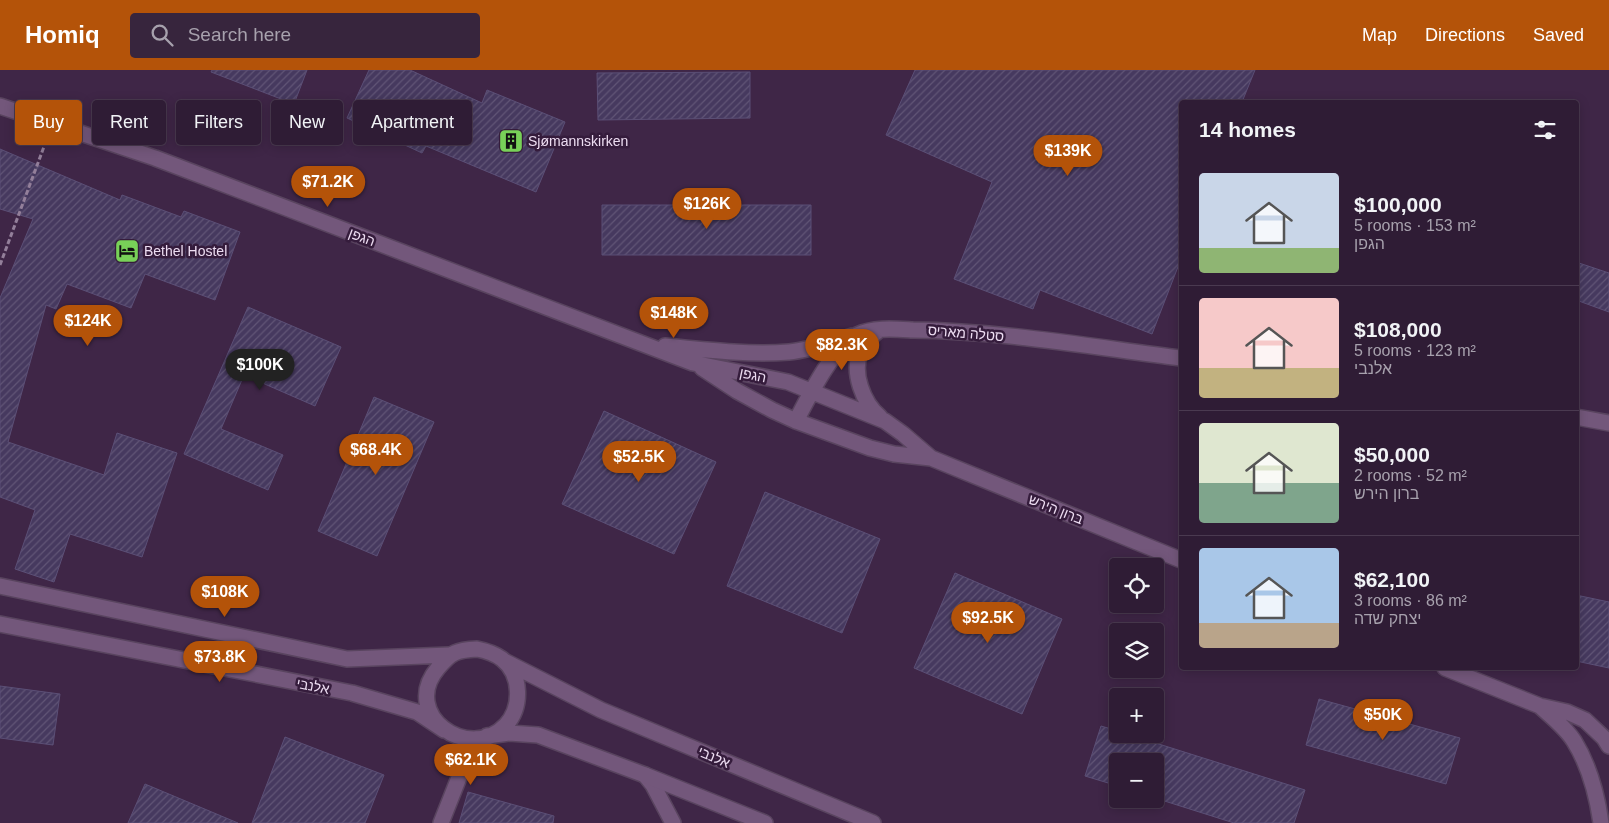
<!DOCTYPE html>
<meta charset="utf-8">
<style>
body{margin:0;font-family:Helvetica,"Noto Sans Hebrew",sans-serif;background:#37253d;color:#f1f3f6;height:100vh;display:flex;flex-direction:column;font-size:19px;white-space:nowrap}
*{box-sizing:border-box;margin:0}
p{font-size:16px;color:#a7a1ad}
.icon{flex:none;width:28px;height:28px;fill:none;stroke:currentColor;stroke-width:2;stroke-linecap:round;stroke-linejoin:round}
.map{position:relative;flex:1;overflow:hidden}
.drawer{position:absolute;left:1179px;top:30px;width:400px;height:570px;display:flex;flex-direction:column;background:#2f1c35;border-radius:5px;box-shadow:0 2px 12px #0003,0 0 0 1px #4a3a50}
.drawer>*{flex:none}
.top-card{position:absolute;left:15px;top:30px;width:475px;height:45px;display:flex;gap:10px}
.controls{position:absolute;left:1109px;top:488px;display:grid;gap:10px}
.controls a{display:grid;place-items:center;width:55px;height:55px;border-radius:5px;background:#2f1c35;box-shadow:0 2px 12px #0003,0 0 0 1px #4a3a50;font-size:25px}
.price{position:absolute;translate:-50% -42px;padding:0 11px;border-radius:18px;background:#b45309;color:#fff;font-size:16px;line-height:32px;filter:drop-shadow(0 1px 2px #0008)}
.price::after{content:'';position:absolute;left:50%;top:30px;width:15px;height:11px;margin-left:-8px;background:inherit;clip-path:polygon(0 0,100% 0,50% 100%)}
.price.on{background:#222;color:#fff}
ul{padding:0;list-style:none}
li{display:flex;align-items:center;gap:15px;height:125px;padding:0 20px}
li+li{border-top:1px solid #4a3a50}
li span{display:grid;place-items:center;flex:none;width:140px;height:100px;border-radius:5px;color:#555}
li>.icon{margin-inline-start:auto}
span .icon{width:60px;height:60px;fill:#fffc;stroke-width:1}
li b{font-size:21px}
h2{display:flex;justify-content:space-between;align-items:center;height:60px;padding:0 20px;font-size:21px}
.tag{padding:0 18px;border-radius:5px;background:#2f1c35;box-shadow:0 2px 12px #0003,0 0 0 1px #4a3a50;font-size:18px;line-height:45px}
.tag.on{background:#b45309;color:#fff}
header{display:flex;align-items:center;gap:30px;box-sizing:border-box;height:70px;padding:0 25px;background:#b45309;color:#fff}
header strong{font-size:24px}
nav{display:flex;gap:28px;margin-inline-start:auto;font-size:18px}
.search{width:350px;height:45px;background:#37253d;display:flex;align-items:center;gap:12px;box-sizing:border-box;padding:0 18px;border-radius:5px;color:#a7a1ad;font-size:19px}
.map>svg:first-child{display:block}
.building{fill:url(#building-hatch);stroke:#5b4f76}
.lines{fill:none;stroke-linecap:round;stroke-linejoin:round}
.service-casing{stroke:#59445f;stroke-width:18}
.minor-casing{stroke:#59445f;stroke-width:18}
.tertiary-casing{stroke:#59445f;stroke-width:18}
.path{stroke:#937f9a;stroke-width:3;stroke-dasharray:5 2.5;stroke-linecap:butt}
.service{stroke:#73577b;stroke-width:15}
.minor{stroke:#73577b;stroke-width:15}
.tertiary{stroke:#73577b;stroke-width:15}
.labels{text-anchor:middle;stroke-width:5;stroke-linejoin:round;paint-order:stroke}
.poi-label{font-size:14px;fill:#edddf2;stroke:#351c3c;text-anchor:start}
.street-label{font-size:14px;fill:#edddf2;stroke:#351c3c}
</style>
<header>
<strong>Homiq</strong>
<div class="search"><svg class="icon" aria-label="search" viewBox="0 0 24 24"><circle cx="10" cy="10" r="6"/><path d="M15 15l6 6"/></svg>Search here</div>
<nav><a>Map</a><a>Directions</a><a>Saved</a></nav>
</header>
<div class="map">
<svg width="1609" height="753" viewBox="0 0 1609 753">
<defs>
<pattern id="building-hatch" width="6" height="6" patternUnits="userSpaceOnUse" patternTransform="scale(1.25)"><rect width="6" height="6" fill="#46395f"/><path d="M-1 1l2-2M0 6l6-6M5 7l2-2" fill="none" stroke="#615576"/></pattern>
</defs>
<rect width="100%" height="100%" fill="#3f2647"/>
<path class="building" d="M212,0H307L294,34L211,2Z
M369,0H410L482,33L487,20L565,52L536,122L426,76L422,83L347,48Z
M915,0H1255L1242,32H1181V189L1152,264L1040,220L1033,239L954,209L992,112L886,65Z
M750,2V48L598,50L597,3Z
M0,79L120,130L122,125L181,147L184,141L240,162L215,230L145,204L131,238L67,214L56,239L46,235L8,372L104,405L117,363L177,383L142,487L70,464L54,512L15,499L35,440L0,427V228L33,149L0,139Z
M602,135H811V185H602Z
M1576,192L1609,203V242L1576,230Z
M248,237L341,277L315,336L244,305L221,359L283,385L268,420L184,384Z
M374,327L434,352L377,486L318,461Z
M604,341L716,392L674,484L562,434Z
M765,422L880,469L842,563L727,516Z
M955,503L1062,549L1022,644L914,598Z
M1576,525L1609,532V598L1576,591Z
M0,616L60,624L53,675L0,668Z
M1319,629L1460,668L1446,714L1306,675Z
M1101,656L1118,661V664H1127L1305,720L1294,753H1234L1155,728V691H1118V716L1085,706Z
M285,667L384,705L365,753H252Z
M145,714L238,753H128Z
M468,722L554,746L553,753H459Z"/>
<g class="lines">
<defs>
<path id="service" d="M645,705L653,715L673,753"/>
<path id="minor" d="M441,753L460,705L476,669"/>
<path id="tertiary" d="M0,36L155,88L693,293L788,312L885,351L903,364L931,388
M879,260C872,266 865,271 861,280C851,302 863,333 880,347
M665,276C706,280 748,285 789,282C810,280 832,272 853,266
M702,298L737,321L772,340L796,351L870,378L894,384L931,388L1181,490
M1576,347L1609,353
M796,351C808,328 834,275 857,265C874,257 895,259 913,260C1002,261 1093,277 1181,288
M0,516L347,589L449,585
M0,554L352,623L417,642L444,660
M477,579C487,581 494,583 502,589C522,605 522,637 506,655C469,694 399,644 438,598C451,582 457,580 477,579Z
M504,591L601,640L873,753
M1445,598L1540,636L1567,642L1585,650L1604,668L1609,676
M1541,637C1552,647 1566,658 1574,671C1589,695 1597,725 1601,753
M487,666L509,663L538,665L645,705L765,753"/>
</defs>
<use href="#service" class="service-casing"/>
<use href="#minor" class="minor-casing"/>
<use href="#tertiary" class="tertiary-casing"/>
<path class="path" d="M0,195L45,74"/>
<use href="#service" class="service"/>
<use href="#minor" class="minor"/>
<use href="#tertiary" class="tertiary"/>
</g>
<defs>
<symbol id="building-square" viewBox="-11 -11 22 22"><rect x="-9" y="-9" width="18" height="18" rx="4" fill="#78d158" stroke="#351c3c"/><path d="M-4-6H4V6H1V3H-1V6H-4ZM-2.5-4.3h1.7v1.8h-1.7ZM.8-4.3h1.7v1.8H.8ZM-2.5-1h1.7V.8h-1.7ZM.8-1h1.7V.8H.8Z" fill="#111"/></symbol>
<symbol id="hotel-square" viewBox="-11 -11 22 22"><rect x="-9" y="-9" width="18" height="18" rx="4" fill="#78d158" stroke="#351c3c"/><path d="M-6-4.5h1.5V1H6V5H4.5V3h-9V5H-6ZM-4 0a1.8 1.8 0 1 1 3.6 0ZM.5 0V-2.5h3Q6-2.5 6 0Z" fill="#111"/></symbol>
</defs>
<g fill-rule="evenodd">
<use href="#building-square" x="497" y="57" width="28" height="28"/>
<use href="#hotel-square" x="113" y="167" width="28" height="28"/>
</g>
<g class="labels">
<g class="poi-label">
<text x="528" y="76">Sjømannskirken</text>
<text x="144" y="186">Bethel Hostel</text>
</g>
<g class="street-label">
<text transform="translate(362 167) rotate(21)" y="5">הגפן</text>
<text transform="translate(966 263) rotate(5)" y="5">סטלה מאריס</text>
<text transform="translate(753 305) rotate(12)" y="5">הגפן</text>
<text transform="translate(1056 439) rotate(22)" y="5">ברון הירש</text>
<text transform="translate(313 616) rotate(11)" y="5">אלנבי</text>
<text transform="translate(714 687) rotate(23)" y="5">אלנבי</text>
</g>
</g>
</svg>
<div class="controls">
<a><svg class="icon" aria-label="locate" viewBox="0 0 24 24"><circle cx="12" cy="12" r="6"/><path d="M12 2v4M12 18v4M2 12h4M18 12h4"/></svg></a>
<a><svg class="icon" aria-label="layers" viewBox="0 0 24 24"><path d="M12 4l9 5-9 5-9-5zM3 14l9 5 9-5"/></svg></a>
<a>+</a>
<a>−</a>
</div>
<b class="price" style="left:1068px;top:107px">$139K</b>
<b class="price" style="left:328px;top:138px">$71.2K</b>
<b class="price" style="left:707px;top:160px">$126K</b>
<b class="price" style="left:674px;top:269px">$148K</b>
<b class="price" style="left:88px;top:277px">$124K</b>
<b class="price" style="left:842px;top:301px">$82.3K</b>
<b class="price on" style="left:260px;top:321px">$100K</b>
<b class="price" style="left:376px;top:406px">$68.4K</b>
<b class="price" style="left:639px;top:413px">$52.5K</b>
<b class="price" style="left:225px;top:548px">$108K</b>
<b class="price" style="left:988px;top:574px">$92.5K</b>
<b class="price" style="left:220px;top:613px">$73.8K</b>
<b class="price" style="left:1383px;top:671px">$50K</b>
<b class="price" style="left:471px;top:716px">$62.1K</b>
<div class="top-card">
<a class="tag on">Buy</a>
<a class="tag">Rent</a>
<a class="tag">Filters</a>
<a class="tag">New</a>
<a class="tag">Apartment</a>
</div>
<section class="drawer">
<h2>14 homes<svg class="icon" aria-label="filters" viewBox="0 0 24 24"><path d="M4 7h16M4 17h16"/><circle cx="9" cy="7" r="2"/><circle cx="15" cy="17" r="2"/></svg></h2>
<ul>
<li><span style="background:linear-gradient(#c9d6e8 75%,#8fb573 0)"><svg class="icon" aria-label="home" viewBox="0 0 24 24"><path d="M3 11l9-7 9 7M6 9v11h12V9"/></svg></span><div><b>$100,000</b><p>5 rooms · 153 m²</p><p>הגפן</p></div></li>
<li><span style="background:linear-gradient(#f6c9c9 70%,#c2b280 0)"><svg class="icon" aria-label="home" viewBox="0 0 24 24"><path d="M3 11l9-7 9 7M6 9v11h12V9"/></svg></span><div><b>$108,000</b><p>5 rooms · 123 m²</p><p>אלנבי</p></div></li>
<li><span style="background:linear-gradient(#dfe7d0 60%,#7fa58c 0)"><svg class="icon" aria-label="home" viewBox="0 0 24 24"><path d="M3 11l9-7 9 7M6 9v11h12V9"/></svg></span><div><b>$50,000</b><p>2 rooms · 52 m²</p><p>ברון הירש</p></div></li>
<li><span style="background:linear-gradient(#a9c7e8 75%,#b9a48a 0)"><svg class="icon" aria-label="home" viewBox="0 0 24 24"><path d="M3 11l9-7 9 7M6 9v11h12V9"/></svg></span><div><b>$62,100</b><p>3 rooms · 86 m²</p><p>יצחק שדה</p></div></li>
</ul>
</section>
</div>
